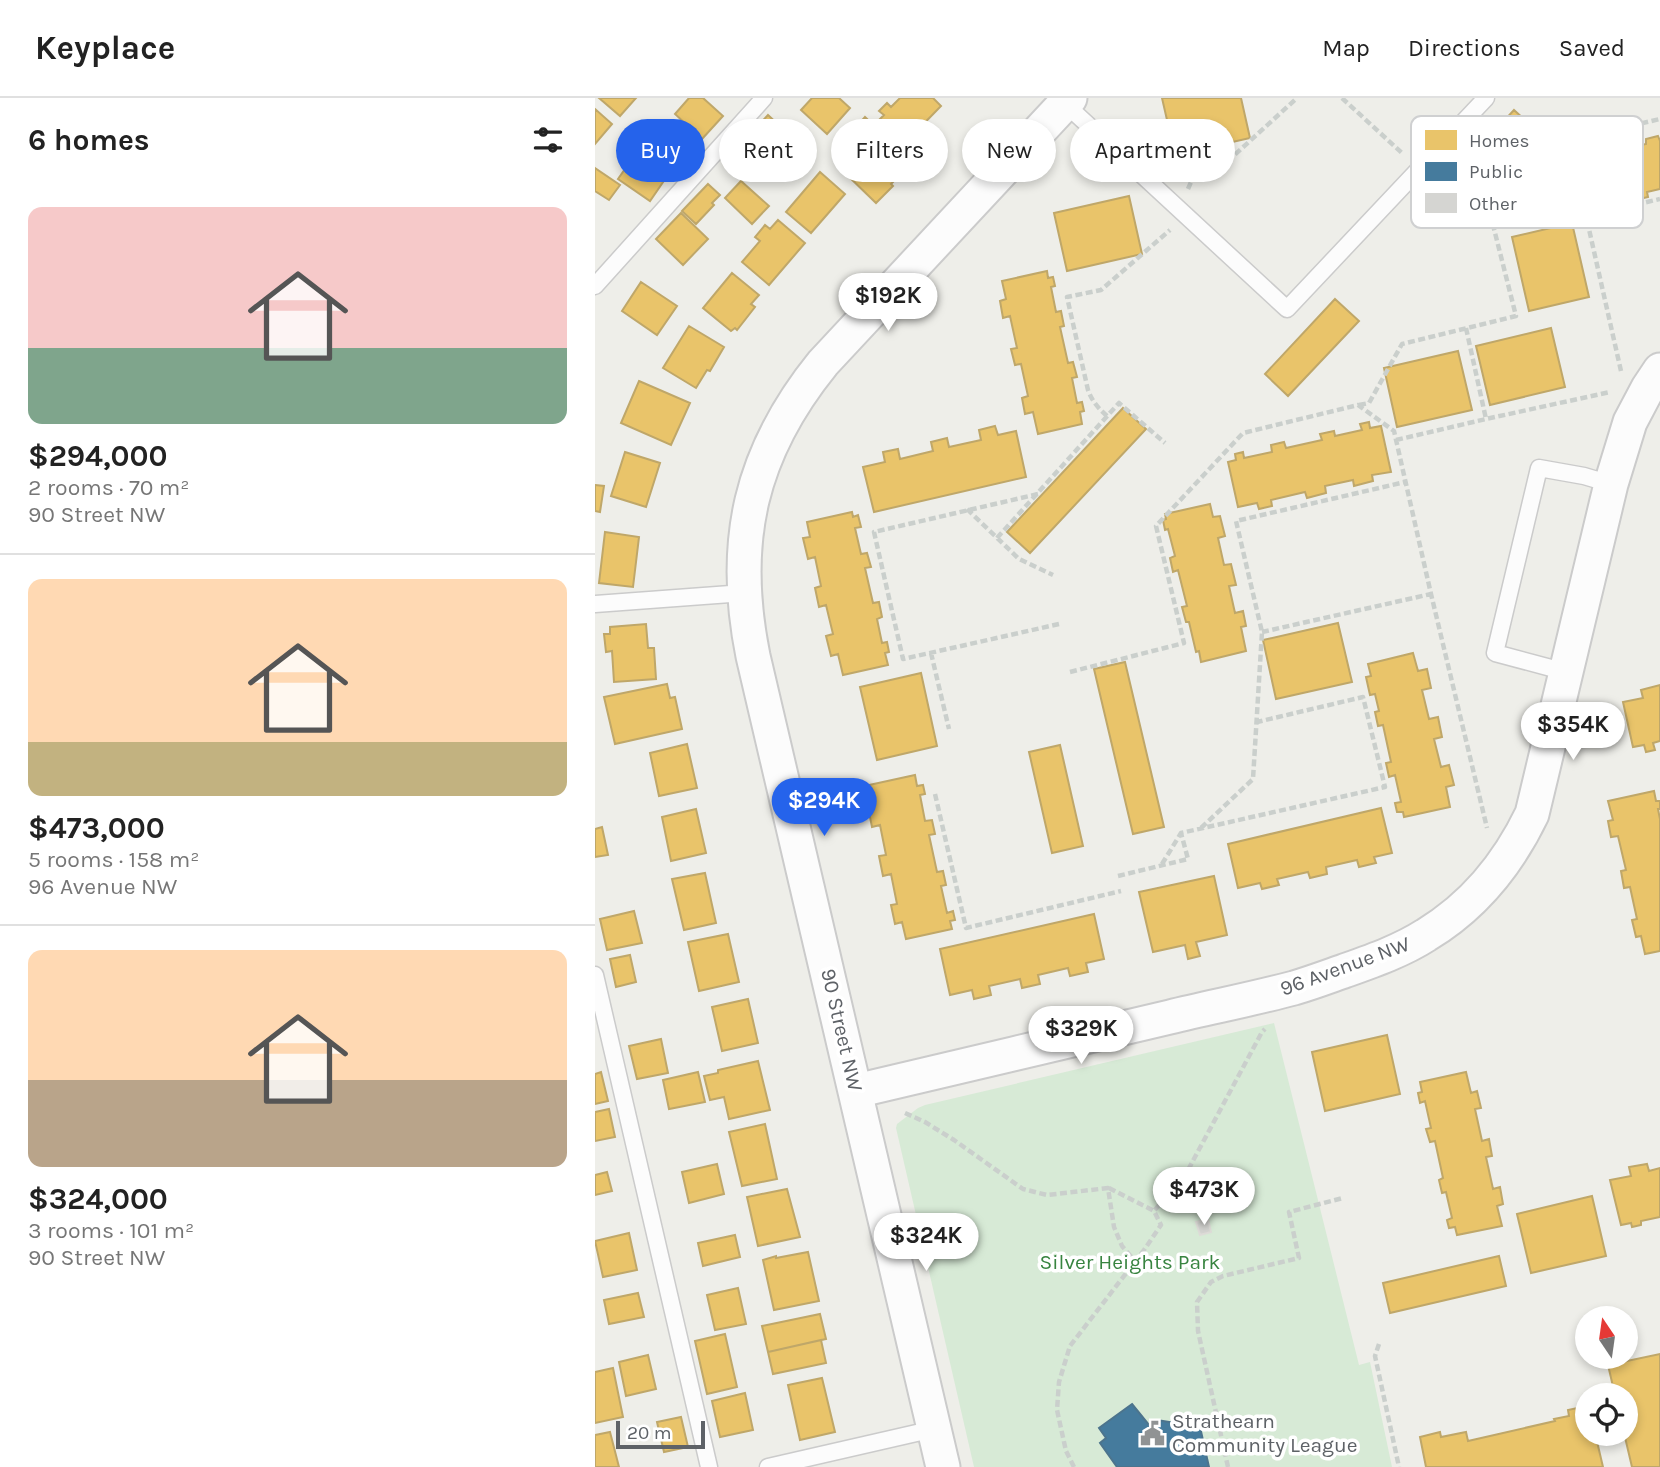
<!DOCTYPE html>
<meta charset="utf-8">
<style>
body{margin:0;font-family:Karla,sans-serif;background:#f6f6f6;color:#222;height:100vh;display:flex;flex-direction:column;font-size:26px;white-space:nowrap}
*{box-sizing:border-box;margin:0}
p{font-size:23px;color:#767676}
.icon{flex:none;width:38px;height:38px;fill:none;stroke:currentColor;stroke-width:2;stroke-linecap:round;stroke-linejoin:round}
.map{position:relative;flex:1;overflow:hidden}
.panel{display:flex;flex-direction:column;background:#fff;width:595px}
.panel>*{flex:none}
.top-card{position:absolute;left:21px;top:21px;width:665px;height:63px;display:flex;gap:14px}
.needle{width:46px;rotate:347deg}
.tools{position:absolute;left:980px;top:1208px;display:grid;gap:14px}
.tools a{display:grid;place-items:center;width:63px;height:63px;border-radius:50%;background:#fff;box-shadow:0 4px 10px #0003;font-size:35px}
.scale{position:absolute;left:21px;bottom:18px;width:89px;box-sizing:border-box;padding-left:7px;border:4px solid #5e6267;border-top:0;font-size:19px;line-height:24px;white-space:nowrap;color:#5e6267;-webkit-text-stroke:5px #fff;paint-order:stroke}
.price{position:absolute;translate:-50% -60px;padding:0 16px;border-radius:24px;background:#fff;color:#222;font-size:23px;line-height:46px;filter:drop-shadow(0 2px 4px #0008)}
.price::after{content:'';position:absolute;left:50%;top:42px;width:21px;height:16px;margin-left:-10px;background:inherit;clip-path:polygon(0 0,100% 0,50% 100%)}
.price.selected{background:#2563eb;color:#fff}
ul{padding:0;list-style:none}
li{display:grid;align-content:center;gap:14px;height:371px;padding:0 28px}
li+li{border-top:2px solid #e0e0e0}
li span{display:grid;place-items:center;height:217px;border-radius:14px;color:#555}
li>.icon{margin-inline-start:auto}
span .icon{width:126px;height:126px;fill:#fffc;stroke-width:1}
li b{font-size:30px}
h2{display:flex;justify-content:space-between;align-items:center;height:84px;padding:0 28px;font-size:30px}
.chip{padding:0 24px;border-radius:32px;background:#fff;box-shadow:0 4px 10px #0003;font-size:24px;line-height:63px}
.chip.selected{background:#2563eb;color:#fff}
header{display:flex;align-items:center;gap:42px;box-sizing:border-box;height:98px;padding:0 35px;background:#fff;border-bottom:2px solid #e0e0e0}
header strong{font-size:33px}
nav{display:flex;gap:38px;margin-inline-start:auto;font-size:24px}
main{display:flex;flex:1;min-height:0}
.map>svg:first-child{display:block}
.green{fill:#d7ead6}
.homes{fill:#e9c46a;stroke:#bfa769;stroke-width:2}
.public{fill:#457b9d;stroke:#4c748d;stroke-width:2}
.building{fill:#d5d5d2;stroke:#dedcd8;stroke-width:2}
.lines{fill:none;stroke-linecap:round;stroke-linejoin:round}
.lane-casing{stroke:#cbcbcb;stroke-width:19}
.street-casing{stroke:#cbcbcb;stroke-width:37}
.path{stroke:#cacfcc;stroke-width:4.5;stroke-dasharray:7 3.5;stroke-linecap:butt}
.lane{stroke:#fcfcfc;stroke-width:16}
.street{stroke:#fcfcfc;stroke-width:33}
.labels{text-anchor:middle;stroke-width:7;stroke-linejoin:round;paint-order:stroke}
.street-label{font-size:21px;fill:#5e6267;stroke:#fff}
.park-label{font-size:21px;fill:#388440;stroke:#fff}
.poi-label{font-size:21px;fill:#5e6267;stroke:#fff;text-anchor:start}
.key{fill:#fff;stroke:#cfd0d1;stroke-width:2}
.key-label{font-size:19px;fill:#5e6267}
</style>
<header>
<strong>Keyplace</strong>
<nav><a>Map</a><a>Directions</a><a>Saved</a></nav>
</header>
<main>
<section class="panel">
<h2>6 homes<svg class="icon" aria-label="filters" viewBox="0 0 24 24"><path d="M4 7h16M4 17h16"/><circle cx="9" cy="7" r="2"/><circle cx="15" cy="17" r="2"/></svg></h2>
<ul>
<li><span style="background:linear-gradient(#f6c9c9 65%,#7fa58c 0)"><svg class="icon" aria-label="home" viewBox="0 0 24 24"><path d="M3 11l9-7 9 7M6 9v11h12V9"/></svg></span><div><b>$294,000</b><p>2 rooms · 70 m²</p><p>90 Street NW</p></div></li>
<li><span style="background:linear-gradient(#ffd9b3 75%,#c2b280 0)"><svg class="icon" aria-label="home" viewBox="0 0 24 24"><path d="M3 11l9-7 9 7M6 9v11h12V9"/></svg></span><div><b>$473,000</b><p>5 rooms · 158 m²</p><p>96 Avenue NW</p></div></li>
<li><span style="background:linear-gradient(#ffd9b3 60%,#b9a48a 0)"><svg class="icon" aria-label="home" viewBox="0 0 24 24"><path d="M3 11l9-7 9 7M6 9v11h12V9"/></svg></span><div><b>$324,000</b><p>3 rooms · 101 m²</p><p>90 Street NW</p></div></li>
</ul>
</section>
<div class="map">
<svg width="1065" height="1369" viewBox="0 0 1065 1369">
<rect width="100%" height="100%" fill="#eeeee9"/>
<path class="green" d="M679,925L764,1267L775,1264L797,1369H379L301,1030L302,1026L323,1010L330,1007Z"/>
<path class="homes" d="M4,0H41L25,18Z
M94,0H108L128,18L107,41L80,16Z
M217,0H244L255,10L232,36L206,12Z
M305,0H338L346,8L308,47L283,23L289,17L284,13L292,5L296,9Z
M567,0H646L655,40L580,57Z
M0,11L17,26L0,46Z
M919,12L942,33L879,102L856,81Z
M173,17L202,44L176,72L148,44Z
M270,19L317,64L296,86L298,88L281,105L250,75L264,61L251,49L249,43Z
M1063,38L1065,43V91L1052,94L1053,99L1036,103L1035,98L1008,104L1010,111L993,115L991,109L974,113L963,68L969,67L968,60L981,57L982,63L1003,58L1001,52L1014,49L1015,54L1051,46V41Z
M44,51L75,74L55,103L23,81Z
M0,70L25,87L14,102L0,93Z
M225,74L250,96L216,135L191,114Z
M146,83L174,108L157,126L130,100Z
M113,86L125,97L117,105L119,107L101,126L87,113Z
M534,98L547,156L472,173L459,115Z
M86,115L113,141L88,167L61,141Z
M183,122L210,145L174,187L147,164L165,143L160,139L170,127L175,131Z
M977,125L994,199L934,213L917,139Z
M452,173L453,180L458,179L460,188L456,189L461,214L466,213L469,228L465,229L473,265L478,264L482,279L477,280L482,305L487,304L489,313L485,314L487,326L443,336L438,314L430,316L427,300L433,298L426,266L420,267L416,251L422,250L415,218L408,220L405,203L411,201L407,183Z
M137,175L164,197L156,206L160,209L142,232L140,230L136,233L108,210Z
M46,184L82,208L62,237L27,213Z
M740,201L764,223L693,298L670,276Z
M94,228L129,249L115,273L112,272L101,290L68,270Z
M956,230L970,289L895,307L881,248Z
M863,253L877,312L802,329L789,270Z
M44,283L95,305L76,347L26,325Z
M528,310L551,331L435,455L412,434Z
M774,324L775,330L786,328L796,374L777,377L778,383L759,388L758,382L730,388L731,395L712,400L710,394L676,402L677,408L664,411L662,405L643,409L633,364L641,362L640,356L648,354L649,360L677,354L676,347L689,344L691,350L727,342L725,336L739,333L740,338L767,332L765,326Z
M400,328L403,337L421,333L431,379L279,414L268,369L290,364L288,354L303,351L305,361L338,353L336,344L352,340L354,349L386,342L384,332Z
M30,354L65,365L51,409L16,398Z
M0,387L9,388L5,414L0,413Z
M615,406L618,419L625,418L630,438L623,440L629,467L636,466L641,487L634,488L640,515L648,513L651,528L646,529L651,553L606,564L604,553L601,554L594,524H591L587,509L592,508L583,472L578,474L575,460L580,458L573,431L570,432L568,422L571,421L570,416Z
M257,414L258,419L263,417L266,429L260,430L266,456L272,455L276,469L270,470L278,505L284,504L287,519L282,521L287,545L292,544L294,554L290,555L293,567L248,577L243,556L236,558L231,538L238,536L231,507L224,509L220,490L226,488L220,459L213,461L208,440L215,439L212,424Z
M10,434L44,439L38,489L4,485Z
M743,525L757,584L681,601L668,542Z
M51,526L53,550H59L61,581L19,584L17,553L11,554L9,536H15V529Z
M818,555L823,573L832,571L836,590L827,592L834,621L843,619L847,639L839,641L846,669L854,667L859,687L851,689L855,709L809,719L808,714H802L800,705L806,704L800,677L794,679L791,665L796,664L788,627L783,628L780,614L784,613L780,596L775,597L771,579L776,578L773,566Z
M530,564L569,729L538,736L499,571Z
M326,575L342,648L282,662L265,589Z
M72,586L75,600L80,599L87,631L20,646L9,599Z
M1065,587V643L1058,645L1060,652L1051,654L1049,647L1038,649L1028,604L1048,600L1046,592Z
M92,646L102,690L64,698L55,655Z
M465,647L488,748L457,755L434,654Z
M320,677L322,688L328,687L330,696L325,697L330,723L337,722L340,736L334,737L342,774L348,773L351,787L346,788L352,815L358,813L360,822L355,823L357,831L311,841L307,824L300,826L296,807L302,806L296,776L288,778L284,758L291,757L285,727L277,729L273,709L279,708L274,687Z
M1059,693L1061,703H1065V711H1063L1065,721V853L1050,856L1046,838L1041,839L1037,822L1042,821L1035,789L1029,790L1026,773L1031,772L1023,738L1016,739L1013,723L1018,722L1013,703Z
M786,710L797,755L779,759L781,765L764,769L762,762L731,769L732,776L715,780L713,774L682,781L684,787L667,791L665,785L643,790L633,746Z
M101,711L111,755L76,763L67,719Z
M7,729L13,757L0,759V731Z
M110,775L121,825L89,832L77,781Z
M619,778L632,837L601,844L605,858L593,861L590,847L558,854L544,794Z
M39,813L47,845L12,852L5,821Z
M499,816L509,861L491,865L493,874L475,878L473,870L443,877L445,886L427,890L425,881L394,888L396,897L379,901L377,892L355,897L345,851Z
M133,836L144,884L104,893L93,844Z
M35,857L41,884L21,889L15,861Z
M153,901L163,945L127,953L117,909Z
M792,937L805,996L730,1013L717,954Z
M66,941L73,975L42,981L34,948Z
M163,963L175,1012L134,1021L129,999L115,1002L109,978L123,975V972Z
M6,974L13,1003L0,1006V976Z
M103,974L110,1004L74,1011L68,982Z
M871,974L876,995L882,993L886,1010L880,1011L887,1043L894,1041L897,1058L891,1059L898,1091L905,1089L908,1106L902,1108L907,1128L862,1137L860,1129L854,1130L852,1122L857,1120L851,1094L847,1095L844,1082L848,1080L840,1043L835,1044L831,1031L836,1030L830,1003L825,1005L823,995L827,994L825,984Z
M14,1011L20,1039L0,1043V1014Z
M170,1026L182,1081L147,1088L134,1034Z
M122,1066L129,1096L94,1105L87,1074Z
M1052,1066L1054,1073L1065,1070V1119L1046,1123V1127L1037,1129L1036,1125L1026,1127L1015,1082L1036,1078L1034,1069Z
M12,1074L17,1093L0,1097V1077Z
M192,1091L205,1139L163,1148L152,1099Z
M997,1098L1011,1158L936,1175L922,1116Z
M34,1135L42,1172L8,1179L0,1143Z
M140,1137L145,1159L108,1168L103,1145Z
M213,1154L224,1203L179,1212L168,1162L181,1158V1160Z
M904,1158L911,1188L795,1215L788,1185Z
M143,1190L151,1226L120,1232L112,1197Z
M43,1195L49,1219L14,1226L9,1202Z
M225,1216L231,1241L173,1254L167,1228Z
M130,1236L142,1289L112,1296L100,1243Z
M226,1242L231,1265L178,1276L173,1254Z
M1065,1256V1369H1037L1029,1335H1031V1297H1020L1013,1267Z
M53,1257L61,1291L31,1298L24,1264Z
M18,1270L28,1319L0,1325V1274Z
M227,1280L240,1334L205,1342L193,1287Z
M150,1295L158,1332L125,1339L117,1303Z
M992,1308V1335H1000L1008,1369H831L825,1339L845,1334L846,1339L871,1334L873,1343L960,1323L959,1321L974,1318L973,1312Z
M86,1319L93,1349L69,1354L62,1324Z
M15,1334L24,1369H0V1337Z"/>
<path class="public" d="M537,1306L554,1327L562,1322L605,1329L614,1369H522L505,1345L511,1340L504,1330Z"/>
<path class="building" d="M613,1121L616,1134L605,1137L601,1124Z"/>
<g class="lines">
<defs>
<path id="lane" d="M466,2L692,211L891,0
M0,188L169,0
M0,506L149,495
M971,574L900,555L944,370L989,378L1016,386
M0,877L114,1369
M173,1369L339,1331"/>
<path id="street" d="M261,993C366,969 470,943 575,919C616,909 658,901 699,890C716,885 732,879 749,873C777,863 806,853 831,837C879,808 913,766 937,716L1016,386L1035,324L1053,290L1065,272
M348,1369L158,558C135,444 155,355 228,265L475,0"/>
</defs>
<use href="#lane" class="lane-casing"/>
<use href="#street" class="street-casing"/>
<path class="path" d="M747,0L808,56
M593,91L599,77L623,72L702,0
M871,230L891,321
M1026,273L991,118L1065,101
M764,307L774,305L807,246L921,218L896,119L962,45L1065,21
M512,318C503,310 497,303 493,292L472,199L506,192L575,132
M801,342L891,321L1015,294
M443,396L279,434L308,561L464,526
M372,411L424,461L458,477
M402,440L524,305L570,345
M667,534L836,496
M336,555L354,631
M475,574L589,545L561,428L648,335L763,307L799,333L836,496L892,730
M340,696L371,830L526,793
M606,730L658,681L667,534L641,423L810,384
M567,766L586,735
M523,778L593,761L586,735L790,689L768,599L662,624
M310,1015L330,1024L359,1042L428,1091L452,1097L513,1090L519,1129L527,1148L540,1163
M514,1090L559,1113
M784,1246L780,1258L804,1369
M479,1369L471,1353L462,1312L464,1284L475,1248L549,1152L566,1127L559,1113L593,1072L667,934L670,931
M633,1369L603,1233L602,1204L616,1184L628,1178L704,1160L694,1114L748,1100"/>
<use href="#lane" class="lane"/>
<use href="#street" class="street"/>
</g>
<defs>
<symbol id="civic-bare" viewBox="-9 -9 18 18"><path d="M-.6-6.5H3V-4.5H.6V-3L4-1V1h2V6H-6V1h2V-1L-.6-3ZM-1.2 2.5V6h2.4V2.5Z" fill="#909394" stroke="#fff" stroke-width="2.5" paint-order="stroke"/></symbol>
</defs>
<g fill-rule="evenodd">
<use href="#civic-bare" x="540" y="1318" width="35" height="35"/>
</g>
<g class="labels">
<g class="street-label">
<text transform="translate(750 868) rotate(-20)" y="7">96 Avenue NW</text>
<text transform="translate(247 932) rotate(77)" y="7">90 Street NW</text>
</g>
<g class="park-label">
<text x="535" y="1171">Silver Heights Park</text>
</g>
<g class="poi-label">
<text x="577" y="1330">Strathearn<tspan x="577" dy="24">Community League</tspan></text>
</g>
</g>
<rect x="816" y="18" width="232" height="112" rx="10" class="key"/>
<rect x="830" y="32" width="32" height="20" fill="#e9c46a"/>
<rect x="830" y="64" width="32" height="19" fill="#457b9d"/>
<rect x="830" y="95" width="32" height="20" fill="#d5d5d2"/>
<g class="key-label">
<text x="874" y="49">Homes</text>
<text x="874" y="80">Public</text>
<text x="874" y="112">Other</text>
</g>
</svg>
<div class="tools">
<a><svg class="needle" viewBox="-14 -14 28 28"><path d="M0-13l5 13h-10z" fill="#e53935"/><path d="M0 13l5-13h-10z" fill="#767676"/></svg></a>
<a><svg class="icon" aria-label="locate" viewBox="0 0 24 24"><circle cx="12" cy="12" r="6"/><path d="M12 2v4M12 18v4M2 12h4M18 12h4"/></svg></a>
</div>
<div class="scale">20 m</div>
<b class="price" style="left:293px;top:235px">$192K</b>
<b class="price" style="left:978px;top:664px">$354K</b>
<b class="price selected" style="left:229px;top:740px">$294K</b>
<b class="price" style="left:486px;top:968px">$329K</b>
<b class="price" style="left:609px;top:1129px">$473K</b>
<b class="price" style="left:331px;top:1175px">$324K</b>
<div class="top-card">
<a class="chip selected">Buy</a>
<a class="chip">Rent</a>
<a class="chip">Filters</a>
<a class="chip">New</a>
<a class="chip">Apartment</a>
</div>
</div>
</main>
